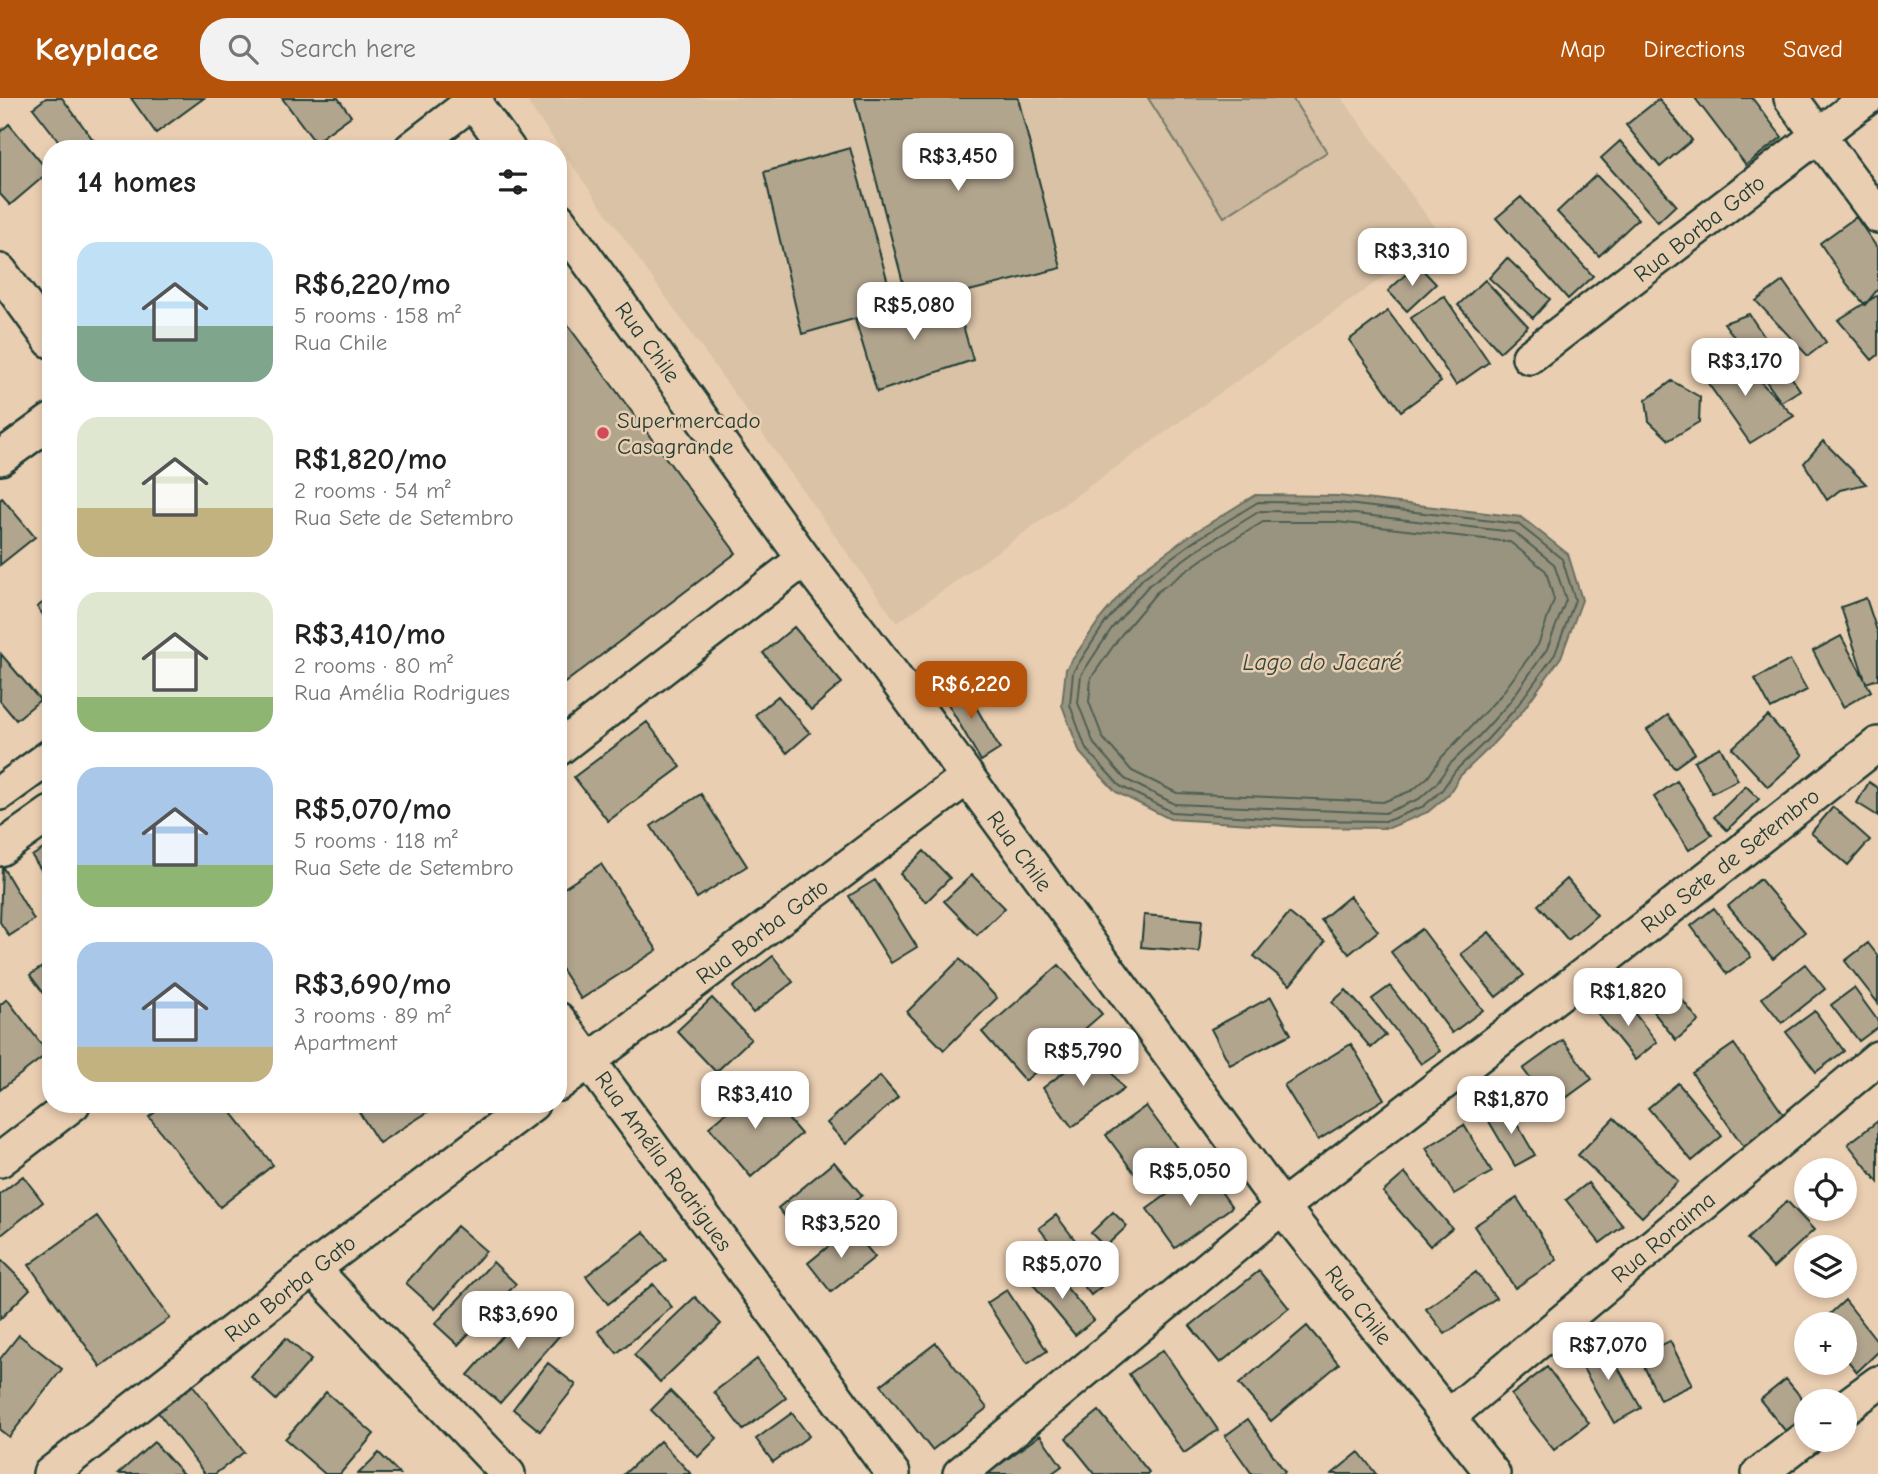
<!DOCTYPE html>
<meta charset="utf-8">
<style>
body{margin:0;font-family:"Comic Neue",sans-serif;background:#f2f2f2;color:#222;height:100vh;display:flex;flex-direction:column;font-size:26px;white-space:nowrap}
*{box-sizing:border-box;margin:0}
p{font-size:23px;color:#767676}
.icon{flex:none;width:38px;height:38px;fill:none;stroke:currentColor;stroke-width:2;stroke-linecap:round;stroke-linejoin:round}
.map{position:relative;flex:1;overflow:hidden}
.details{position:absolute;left:42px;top:42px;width:525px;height:973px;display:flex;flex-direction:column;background:#fff;border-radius:28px;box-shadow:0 4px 10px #0003}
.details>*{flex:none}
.buttons{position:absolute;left:1794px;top:1060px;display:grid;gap:14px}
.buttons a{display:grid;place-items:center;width:63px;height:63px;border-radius:50%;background:#fff;box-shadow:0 4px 10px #0003;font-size:35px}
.price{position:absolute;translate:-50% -60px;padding:0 16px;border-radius:14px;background:#fff;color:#222;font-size:23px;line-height:46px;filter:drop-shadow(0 2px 4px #0008)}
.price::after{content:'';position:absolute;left:50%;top:42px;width:21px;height:16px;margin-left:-10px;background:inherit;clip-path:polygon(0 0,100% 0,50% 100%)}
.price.current{background:#b45309;color:#fff}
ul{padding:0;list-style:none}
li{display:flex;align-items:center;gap:21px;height:175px;padding:0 35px}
li span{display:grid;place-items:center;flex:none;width:196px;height:140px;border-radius:21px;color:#555}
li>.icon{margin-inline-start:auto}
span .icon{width:84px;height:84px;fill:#fffc;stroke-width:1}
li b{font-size:30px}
h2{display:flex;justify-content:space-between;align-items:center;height:84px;padding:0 35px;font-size:30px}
header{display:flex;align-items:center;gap:42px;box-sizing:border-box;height:98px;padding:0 35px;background:#b45309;color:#fff}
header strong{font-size:33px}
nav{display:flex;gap:38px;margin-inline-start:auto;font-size:24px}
.search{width:490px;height:63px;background:#f2f2f2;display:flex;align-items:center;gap:18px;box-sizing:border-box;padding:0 24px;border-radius:28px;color:#767676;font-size:26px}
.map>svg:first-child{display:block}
.built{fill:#d9c2a6}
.green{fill:#c9b69c;stroke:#747a68;stroke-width:2}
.water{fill:#999480;stroke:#687162;stroke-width:2}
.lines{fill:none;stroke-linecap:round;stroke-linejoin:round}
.shore{stroke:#506052;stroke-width:2}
.building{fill:#b2a58e;stroke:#1f3d34;stroke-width:2}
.minor-casing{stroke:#1f3d34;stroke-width:38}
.minor{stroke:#eaceb1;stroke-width:33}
.poi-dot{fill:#d1495b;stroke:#eaceb1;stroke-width:2.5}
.labels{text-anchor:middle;stroke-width:5;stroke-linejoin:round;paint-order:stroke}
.street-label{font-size:23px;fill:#1f3d34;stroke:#eaceb1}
.poi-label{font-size:23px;fill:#1f3d34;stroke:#eaceb1;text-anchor:start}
.water-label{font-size:24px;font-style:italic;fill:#2b463c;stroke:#eaceb1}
</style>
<header>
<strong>Keyplace</strong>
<div class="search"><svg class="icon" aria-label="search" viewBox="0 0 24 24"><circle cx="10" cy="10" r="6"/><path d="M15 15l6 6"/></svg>Search here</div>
<nav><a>Map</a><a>Directions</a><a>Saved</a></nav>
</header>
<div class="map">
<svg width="1878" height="1376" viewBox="0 0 1878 1376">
<rect width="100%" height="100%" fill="#eaceb1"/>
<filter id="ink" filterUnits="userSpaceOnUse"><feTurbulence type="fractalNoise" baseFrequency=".0143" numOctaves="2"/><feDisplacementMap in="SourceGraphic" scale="14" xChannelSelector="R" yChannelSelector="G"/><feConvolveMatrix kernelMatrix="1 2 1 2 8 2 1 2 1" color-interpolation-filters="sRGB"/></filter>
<g filter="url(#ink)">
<path class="built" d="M535,0H1342L1441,138L897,525L528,5Z"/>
<path class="green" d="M1148,0H1292L1327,54L1224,119Z"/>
<path class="water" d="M1255,397L1338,398L1521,419L1568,456L1582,502L1561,559L1521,615L1489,650L1460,678L1448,697L1428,714L1389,730L1301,729L1170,721L1116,694L1080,655L1062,607L1066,571L1100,521L1138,475L1189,438Z"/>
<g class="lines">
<path class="shore" d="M1258,404L1338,405L1518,426L1562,461L1575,502L1555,556L1515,611L1484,645L1455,673L1442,692L1424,708L1387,723L1301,722L1172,714L1120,688L1086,651L1070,607L1073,574L1105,525L1143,480L1193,444Z
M1260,413L1337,414L1514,434L1554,466L1566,502L1547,551L1509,605L1478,639L1449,667L1436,686L1419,701L1385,715L1175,706L1125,681L1094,646L1078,605L1081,577L1112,530L1149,487L1198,451Z
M1263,424H1337L1510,444L1546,473L1554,502L1538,547L1500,598L1441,660L1428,679L1413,692L1383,704L1177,695L1132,673L1103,640L1089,604L1091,580L1121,537L1157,494L1204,460Z"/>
</g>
<path class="building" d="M46,0H62L100,51H65L33,10Z
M131,0H204L156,35Z
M282,0H338L351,18L315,44Z
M855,0H1018L1061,170L909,208Z
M1695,0H1752L1782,39L1746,67Z
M1659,1L1692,42L1660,69L1626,27Z
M9,26L49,74L10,107L0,96V34Z
M1620,43L1676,107L1658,124L1601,60Z
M850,50L895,209L802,236L764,74Z
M1596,77L1638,121L1599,158L1557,114Z
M1521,99L1593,178L1568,201L1496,120Z
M1856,119L1878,151V191L1865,207L1847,186L1820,145Z
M1507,160L1550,201L1533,220L1489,180Z
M1417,166L1436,186L1407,213L1388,193Z
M1485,182L1528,228L1500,254L1458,207Z
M1783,183L1826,244L1808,258L1756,203Z
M954,197L973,262L877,294L855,221Z
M1878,197V257L1872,262L1838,222Z
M1444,198L1489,264L1456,287L1411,220Z
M1388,213L1441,284L1401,313L1349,242Z
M558,214L736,455L558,590Z
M1749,216L1800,292L1781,304L1724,225Z
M1735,258L1794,318L1750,345L1698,271Z
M1672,283L1700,299L1699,324L1669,342L1649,323L1646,302Z
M1823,343L1866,386L1840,392L1827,402L1804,365Z
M2,400L35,439L0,467V402Z
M51,499V527L37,509Z
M1866,500L1878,536V581L1866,585L1841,509Z
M794,529L842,585L811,612L763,555Z
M1841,538L1871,593L1843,609L1813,553Z
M1,556L40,602L16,622L0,603Z
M1790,562L1807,592L1771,611L1755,581Z
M961,583L1000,651L981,663L941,594Z
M778,598L810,635L787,655L755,617Z
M1668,617L1695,655L1674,670L1647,632Z
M1768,618L1803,657L1768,689L1732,650Z
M647,624L681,669L608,723L574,679Z
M1720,649L1738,682L1712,695L1694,663Z
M1677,683L1712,737L1689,752L1654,699Z
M1869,684L1878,690V718L1857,705Z
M1746,688L1759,701L1727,732L1714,719Z
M701,696L747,768L697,800L651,728Z
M1833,709L1870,742L1848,767L1811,735Z
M51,746V787L32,758Z
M924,753L950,780L926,804L900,776Z
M601,766L657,852L581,901L558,866V794Z
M2,768L34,822L9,838L0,824Z
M972,777L1005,810L977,837L944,803Z
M1567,781L1597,817L1568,842L1538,807Z
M1760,781L1805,834L1773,861L1728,808Z
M875,782L917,849L891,865L849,798Z
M1350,798L1378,833L1349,856L1321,822Z
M1714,810L1751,859L1727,876L1691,828Z
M1289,815L1325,844L1290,887L1254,858Z
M1144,817L1202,822L1199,854L1141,849Z
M1422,831L1483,912L1452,935L1391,854Z
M1489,834L1524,877L1496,899L1461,856Z
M1868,845L1878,858V905L1845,863Z
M773,858L793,884L753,915L733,889Z
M960,861L997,900L944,952L907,914Z
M51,863V905L30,877Z
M1805,866L1825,891L1782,925L1762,900Z
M1059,867L1102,916L1025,983L982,934Z
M1666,881L1699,923L1676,942L1642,900Z
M1390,888L1440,953L1421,966L1372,901Z
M1854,890L1878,923V929L1859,943L1831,907Z
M1346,892L1386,937L1371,950L1332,904Z
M1621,898L1657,944L1635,962L1598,916Z
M1271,899L1291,936L1230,967L1211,931Z
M712,900L751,941L716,974L677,933Z
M7,901L48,955L0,992V907Z
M1815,913L1844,953L1816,974L1786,934Z
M1563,942L1592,981L1552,1010L1523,971Z
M1351,946L1384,1001L1318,1042L1284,987Z
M1734,946L1786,1020L1744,1049L1692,975Z
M1094,951L1124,991L1072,1029L1043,990Z
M880,978L898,999L846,1046L827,1025Z
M1678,985L1722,1038L1692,1063L1648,1010Z
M759,987L801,1036L751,1079L709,1029Z
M165,1006H225L273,1067L220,1109L149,1019Z
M354,1006H423L428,1014L379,1045Z
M1146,1008L1186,1062L1146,1091L1106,1037Z
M1507,1009L1535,1057L1515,1068L1487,1020Z
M1614,1020L1678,1083L1642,1119L1578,1057Z
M1878,1023V1084L1848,1046Z
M1464,1027L1492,1074L1454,1096L1426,1050Z
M834,1064L862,1097L805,1143L778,1110Z
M1204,1070L1232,1109L1175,1150L1147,1111Z
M1405,1075L1452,1130L1430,1148L1383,1094Z
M23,1078L43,1104L0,1138V1096Z
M1588,1085L1623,1128L1600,1145L1566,1102Z
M1517,1100L1557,1162L1515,1190L1474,1128Z
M1787,1103L1814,1132L1773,1170L1747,1141Z
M1113,1114L1127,1128L1105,1149L1091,1135Z
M1056,1117L1107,1184L1091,1197L1039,1130Z
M97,1118L170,1220L101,1269L29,1167Z
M457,1128L486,1153L435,1211L406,1185Z
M851,1130L875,1159L831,1194L808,1165Z
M644,1134L666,1162L608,1206L586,1178Z
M2,1163L30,1191L0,1221V1165Z
M493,1164L516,1186L458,1247L435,1226Z
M1049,1169L1094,1222L1075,1237L1031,1184Z
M1259,1173L1289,1210L1220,1265L1190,1228Z
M1476,1174L1496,1200L1445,1236L1426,1211Z
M653,1186L672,1209L617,1255L598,1233Z
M1007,1192L1047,1253L1027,1266L987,1205Z
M695,1199L721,1226L660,1284L634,1257Z
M535,1201L567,1229L500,1305L468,1277Z
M1845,1202L1878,1244V1254L1857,1274L1844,1258V1227L1819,1226Z
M1307,1228L1339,1266L1271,1323L1239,1286Z
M19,1237L62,1271L9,1339L0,1332V1261Z
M286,1240L311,1262L276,1302L251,1279Z
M1603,1243L1641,1310L1614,1325L1576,1258Z
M1670,1243L1692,1287L1660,1302L1639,1258Z
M936,1245L987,1310L932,1352L881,1287Z
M1163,1252L1218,1332L1184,1355L1129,1276Z
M757,1261L786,1300L743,1332L714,1294Z
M548,1265L576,1287L540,1333L513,1311Z
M1547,1269L1589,1325L1554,1352L1511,1297Z
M1786,1281L1806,1305V1322L1788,1336L1760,1302Z
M192,1286L244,1354L215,1376H205L157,1313Z
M670,1293L717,1340L698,1359L651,1312Z
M326,1294L374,1336L340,1376H325L285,1341Z
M1099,1313L1149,1374L1147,1376H1095L1066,1340Z
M792,1315L809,1338L773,1364L756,1341Z
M1248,1321L1285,1374L1283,1376H1252L1225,1338Z
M1040,1337L1062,1368L1051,1376H987Z
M660,1343L691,1376H624Z
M154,1344L183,1376H118Z
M1359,1354L1376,1376H1332Z
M379,1355L400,1376H358Z"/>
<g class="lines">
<defs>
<path id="minor" d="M1791,0L1878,118
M473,3L508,51
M411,51L477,0
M558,121L804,461L890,573L1282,1109L1493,1376
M0,173L51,243
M1529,259L1867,0
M0,360L51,323
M558,651L804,461
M0,695L51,658
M0,751L51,715
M558,921L893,1376
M558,986L966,680
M0,1062L73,1006
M313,1171L508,1376
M1844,1310L1878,1285
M1448,1319L1878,960
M50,1376L313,1171L532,1006
M960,1376L1282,1109L1625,845L1878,646
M1759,1376L1806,1340"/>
</defs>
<use href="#minor" class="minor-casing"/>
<use href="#minor" class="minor"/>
</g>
</g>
<circle class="poi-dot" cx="603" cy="335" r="7"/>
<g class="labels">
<g class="street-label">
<text transform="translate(1699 130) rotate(-38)" y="8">Rua Borba Gato</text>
<text transform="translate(648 244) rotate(54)" y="8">Rua Chile</text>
<text transform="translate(1020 753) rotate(54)" y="8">Rua Chile</text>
<text transform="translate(1730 762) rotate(-38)" y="8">Rua Sete de Setembro</text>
<text transform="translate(762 833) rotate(-37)" y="8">Rua Borba Gato</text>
<text transform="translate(664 1063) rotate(54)" y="8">Rua Amélia Rodrigues</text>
<text transform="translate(1663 1139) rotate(-40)" y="8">Rua Roraima</text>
<text transform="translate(290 1190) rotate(-38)" y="8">Rua Borba Gato</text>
<text transform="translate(1359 1207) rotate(52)" y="8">Rua Chile</text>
</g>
<g class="poi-label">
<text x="617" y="330">Supermercado<tspan x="617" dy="26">Casagrande</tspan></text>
</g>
<g class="water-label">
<text x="1322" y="572">Lago do Jacaré</text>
</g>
</g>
</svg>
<div class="buttons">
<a><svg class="icon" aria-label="locate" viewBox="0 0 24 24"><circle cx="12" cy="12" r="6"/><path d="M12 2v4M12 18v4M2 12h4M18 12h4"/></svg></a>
<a><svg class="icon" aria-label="layers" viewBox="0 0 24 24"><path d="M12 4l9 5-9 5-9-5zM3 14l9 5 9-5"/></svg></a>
<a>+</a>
<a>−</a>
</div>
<b class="price" style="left:958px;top:95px">R$3,450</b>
<b class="price" style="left:1412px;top:190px">R$3,310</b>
<b class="price" style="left:914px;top:244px">R$5,080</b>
<b class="price" style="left:1745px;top:300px">R$3,170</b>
<b class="price current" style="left:971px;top:623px">R$6,220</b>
<b class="price" style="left:1628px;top:930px">R$1,820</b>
<b class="price" style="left:1083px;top:990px">R$5,790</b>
<b class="price" style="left:755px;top:1033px">R$3,410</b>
<b class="price" style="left:1511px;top:1038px">R$1,870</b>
<b class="price" style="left:1190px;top:1110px">R$5,050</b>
<b class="price" style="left:841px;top:1162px">R$3,520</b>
<b class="price" style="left:1062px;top:1203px">R$5,070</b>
<b class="price" style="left:518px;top:1253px">R$3,690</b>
<b class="price" style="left:1608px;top:1284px">R$7,070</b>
<section class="details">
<h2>14 homes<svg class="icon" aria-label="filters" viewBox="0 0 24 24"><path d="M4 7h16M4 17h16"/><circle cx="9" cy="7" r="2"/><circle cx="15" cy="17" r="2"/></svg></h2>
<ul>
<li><span style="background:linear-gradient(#bfe0f5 60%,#7fa58c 0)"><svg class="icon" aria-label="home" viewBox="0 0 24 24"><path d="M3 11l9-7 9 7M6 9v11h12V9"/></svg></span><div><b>R$6,220/mo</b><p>5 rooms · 158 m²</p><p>Rua Chile</p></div></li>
<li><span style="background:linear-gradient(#dfe7d0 65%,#c2b280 0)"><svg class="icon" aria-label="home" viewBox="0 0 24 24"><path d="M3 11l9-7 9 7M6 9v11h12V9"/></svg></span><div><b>R$1,820/mo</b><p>2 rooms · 54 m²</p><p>Rua Sete de Setembro</p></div></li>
<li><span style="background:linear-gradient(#dfe7d0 75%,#8fb573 0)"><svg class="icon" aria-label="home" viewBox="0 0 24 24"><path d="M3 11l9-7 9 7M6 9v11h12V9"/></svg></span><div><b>R$3,410/mo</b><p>2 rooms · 80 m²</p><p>Rua Amélia Rodrigues</p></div></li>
<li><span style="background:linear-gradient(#a9c7e8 70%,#8fb573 0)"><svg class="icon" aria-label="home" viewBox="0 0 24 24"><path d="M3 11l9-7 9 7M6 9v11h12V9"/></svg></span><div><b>R$5,070/mo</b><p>5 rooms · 118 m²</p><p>Rua Sete de Setembro</p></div></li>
<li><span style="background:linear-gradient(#a9c7e8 75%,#c2b280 0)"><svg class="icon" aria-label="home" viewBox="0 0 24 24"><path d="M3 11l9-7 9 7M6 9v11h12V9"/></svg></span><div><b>R$3,690/mo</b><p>3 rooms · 89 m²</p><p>Apartment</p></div></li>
</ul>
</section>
</div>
